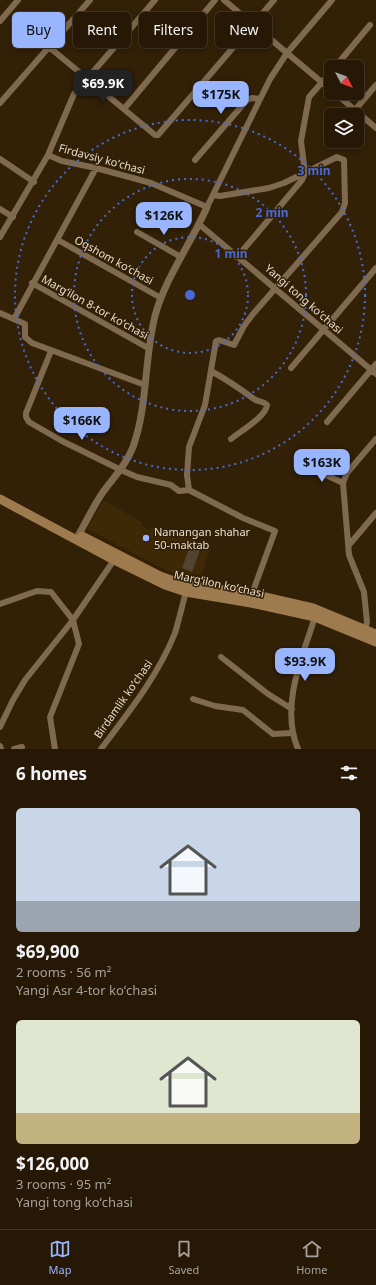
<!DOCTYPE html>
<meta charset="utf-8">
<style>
body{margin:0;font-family:"Noto Sans",sans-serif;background:#322513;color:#f1f3f6;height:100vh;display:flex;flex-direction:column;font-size:15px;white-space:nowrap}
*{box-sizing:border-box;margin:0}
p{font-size:13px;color:#a4a09a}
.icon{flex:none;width:22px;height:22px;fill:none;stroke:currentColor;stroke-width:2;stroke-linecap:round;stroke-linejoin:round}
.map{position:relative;height:749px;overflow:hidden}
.side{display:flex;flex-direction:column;background:#261805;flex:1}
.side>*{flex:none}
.hud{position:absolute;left:12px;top:12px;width:352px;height:36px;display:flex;gap:8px}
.needle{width:26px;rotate:131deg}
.fabs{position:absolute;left:324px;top:60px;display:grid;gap:8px}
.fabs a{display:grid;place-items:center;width:40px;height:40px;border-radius:6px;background:#261805;box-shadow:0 2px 6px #0003,0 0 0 1px #423727;font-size:20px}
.price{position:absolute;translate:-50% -34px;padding:0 9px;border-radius:8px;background:#99b5fd;color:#111;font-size:13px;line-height:26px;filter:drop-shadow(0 1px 2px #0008)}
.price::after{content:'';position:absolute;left:50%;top:24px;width:12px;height:9px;margin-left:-6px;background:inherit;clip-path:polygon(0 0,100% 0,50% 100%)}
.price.on{background:#222;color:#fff}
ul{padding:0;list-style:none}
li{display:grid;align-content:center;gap:8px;height:212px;padding:0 16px}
li span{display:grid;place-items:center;height:124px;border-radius:6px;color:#555}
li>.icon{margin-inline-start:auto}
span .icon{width:72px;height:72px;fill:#fffc;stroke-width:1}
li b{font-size:17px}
h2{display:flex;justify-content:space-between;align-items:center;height:48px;padding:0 16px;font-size:17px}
.pill{padding:0 14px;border-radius:6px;background:#261805;box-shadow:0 2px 6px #0003,0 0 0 1px #423727;font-size:14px;line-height:36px}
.pill.on{background:#99b5fd;color:#111}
.tab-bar{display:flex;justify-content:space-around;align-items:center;height:56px;border-top:1px solid #423727;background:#261805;font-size:11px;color:#a4a09a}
.tab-bar a{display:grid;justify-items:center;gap:2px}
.tab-bar .on{color:#99b5fd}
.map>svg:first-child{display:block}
.built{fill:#3e2806}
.green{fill:#524432}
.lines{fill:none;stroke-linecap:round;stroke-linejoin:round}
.minor{stroke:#7f6a4f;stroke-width:6}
.tertiary{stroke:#7f6a4f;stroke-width:7}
.primary{stroke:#9e7b4e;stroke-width:9}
.ring{fill:none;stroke:#466ad6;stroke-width:2;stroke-dasharray:2 4}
.poi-dot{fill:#99b5fd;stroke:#322007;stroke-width:1.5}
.labels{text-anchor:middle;stroke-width:3;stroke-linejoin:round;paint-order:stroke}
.street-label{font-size:11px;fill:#e8dcce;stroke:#322007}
.poi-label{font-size:11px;fill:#e8dcce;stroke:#322007;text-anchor:start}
.centre{fill:#466ad6;stroke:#322007;stroke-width:2}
.ring-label{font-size:12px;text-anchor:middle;font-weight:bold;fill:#466ad6;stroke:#322007;stroke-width:3;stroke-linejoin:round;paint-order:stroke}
</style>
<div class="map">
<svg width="376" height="749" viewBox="0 0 376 749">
<rect width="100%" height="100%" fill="#322007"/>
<path class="built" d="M104,500L143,523L141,525L149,530L152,527L211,545L202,575L172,573L87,529Z"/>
<path class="green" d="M190,546L200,550L192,572L182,568Z"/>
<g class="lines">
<path class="minor" d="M224,0L331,90
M0,21L18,0
M49,47L155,135H158L274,0
M335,67L370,25
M335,93L376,128
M0,103L90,0
M124,109L215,0
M355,110L376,85
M48,155L62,161L96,168L151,183L207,207L270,79L287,53L332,0
M0,159L34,182
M195,160L247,100L252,98L260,99
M0,209L13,217
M200,225L376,374
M137,232L181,257
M0,237L48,155L74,94L155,0
M58,240L161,298
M238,256L302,180L305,173L301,141L309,97L331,72
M32,283L148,348
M0,313L25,324V337L32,343L145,385
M14,319L96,168
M51,351L26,413V417L29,422L62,441L121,470L137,477L171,485L179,491L189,490
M291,368L376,268
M211,371C226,379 239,388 254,399C258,402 263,401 267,405C266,417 239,432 231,439
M327,422L376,364
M309,467L343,483
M189,490L187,475L189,447L205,405L216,341L219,340L234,345L244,326L253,314L342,212L345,203L344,160L337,157L284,183L269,188L220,196L213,195
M189,490L243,518L275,531L252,594
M349,545L376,513
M0,604L37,591L51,592L73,620L79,644L50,717L55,749
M365,630L367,622L364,592L349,555L343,483L347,473L376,439
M221,657L268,694L292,709
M193,699L215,706L243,710L273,734L293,733
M0,727L13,700L25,680L73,620L114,560
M0,746L1,749
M14,749L22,747
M101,749C128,713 158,676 175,633C179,620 182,606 186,592
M298,749C280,706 302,658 315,617"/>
<path class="tertiary" d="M79,534C87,520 94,505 103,492C114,477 126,465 133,447C148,405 144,359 155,316C165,278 192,242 207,207"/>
<path class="primary" d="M0,499L114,560L165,585L186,592L251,603L315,617L376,642
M82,536L160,576L174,581L194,586L252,594L313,608L376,634"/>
</g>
<g class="ring">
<circle cx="190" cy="295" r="58"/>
<circle cx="190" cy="295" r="116"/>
<circle cx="190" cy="295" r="175"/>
</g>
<circle class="poi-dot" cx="146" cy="538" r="4"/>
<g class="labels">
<g class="street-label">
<text transform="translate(102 159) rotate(15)" y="4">Firdavsiy koʻchasi</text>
<text transform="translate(114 260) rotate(29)" y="4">Oqshom koʻchasi</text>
<text transform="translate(304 299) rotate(41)" y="4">Yangi tong koʻchasi</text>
<text transform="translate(95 307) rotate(29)" y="4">Margʻilon 8-tor koʻchasi</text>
<text transform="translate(219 584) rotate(12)" y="4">Margʻilon koʻchasi</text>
<text transform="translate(123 699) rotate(-55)" y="4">Birdamlik koʻchasi</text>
</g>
<g class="poi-label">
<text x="154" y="536">Namangan shahar<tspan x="154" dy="13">50-maktab</tspan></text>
</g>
</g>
<circle cx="190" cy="295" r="6" class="centre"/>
<g class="ring-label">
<text x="314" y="175">3 min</text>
<text x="272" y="217">2 min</text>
<text x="231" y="258">1 min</text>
</g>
</svg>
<div class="fabs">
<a><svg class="needle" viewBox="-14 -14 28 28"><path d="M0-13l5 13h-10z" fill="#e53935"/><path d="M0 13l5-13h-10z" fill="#a4a09a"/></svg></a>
<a><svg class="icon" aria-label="layers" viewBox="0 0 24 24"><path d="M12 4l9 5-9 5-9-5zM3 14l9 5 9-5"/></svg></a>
</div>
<b class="price on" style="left:103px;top:104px">$69.9K</b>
<b class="price" style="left:221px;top:115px">$175K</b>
<b class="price" style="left:164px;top:236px">$126K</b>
<b class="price" style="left:82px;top:441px">$166K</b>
<b class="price" style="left:322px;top:483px">$163K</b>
<b class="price" style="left:305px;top:682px">$93.9K</b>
<div class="hud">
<a class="pill on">Buy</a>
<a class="pill">Rent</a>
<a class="pill">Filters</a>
<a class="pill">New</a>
</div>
</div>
<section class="side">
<h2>6 homes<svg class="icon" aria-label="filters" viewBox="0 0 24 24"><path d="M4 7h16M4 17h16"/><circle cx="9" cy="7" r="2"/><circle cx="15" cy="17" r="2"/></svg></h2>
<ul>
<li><span style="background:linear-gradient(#c9d6e8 75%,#9aa5b1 0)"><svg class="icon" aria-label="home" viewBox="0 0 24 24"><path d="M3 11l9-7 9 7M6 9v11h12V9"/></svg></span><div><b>$69,900</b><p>2 rooms · 56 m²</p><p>Yangi Asr 4-tor koʻchasi</p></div></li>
<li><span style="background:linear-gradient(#dfe7d0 75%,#c2b280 0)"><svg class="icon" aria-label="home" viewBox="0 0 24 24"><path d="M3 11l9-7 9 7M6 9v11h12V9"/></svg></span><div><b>$126,000</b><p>3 rooms · 95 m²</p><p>Yangi tong koʻchasi</p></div></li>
</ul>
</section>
<nav class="tab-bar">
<a class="on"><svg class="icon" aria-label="map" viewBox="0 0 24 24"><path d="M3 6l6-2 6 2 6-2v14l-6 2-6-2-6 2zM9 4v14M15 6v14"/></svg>Map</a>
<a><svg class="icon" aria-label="saved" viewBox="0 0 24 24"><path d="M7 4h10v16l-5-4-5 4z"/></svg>Saved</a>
<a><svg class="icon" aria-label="home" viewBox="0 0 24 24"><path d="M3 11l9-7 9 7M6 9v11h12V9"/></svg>Home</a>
</nav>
